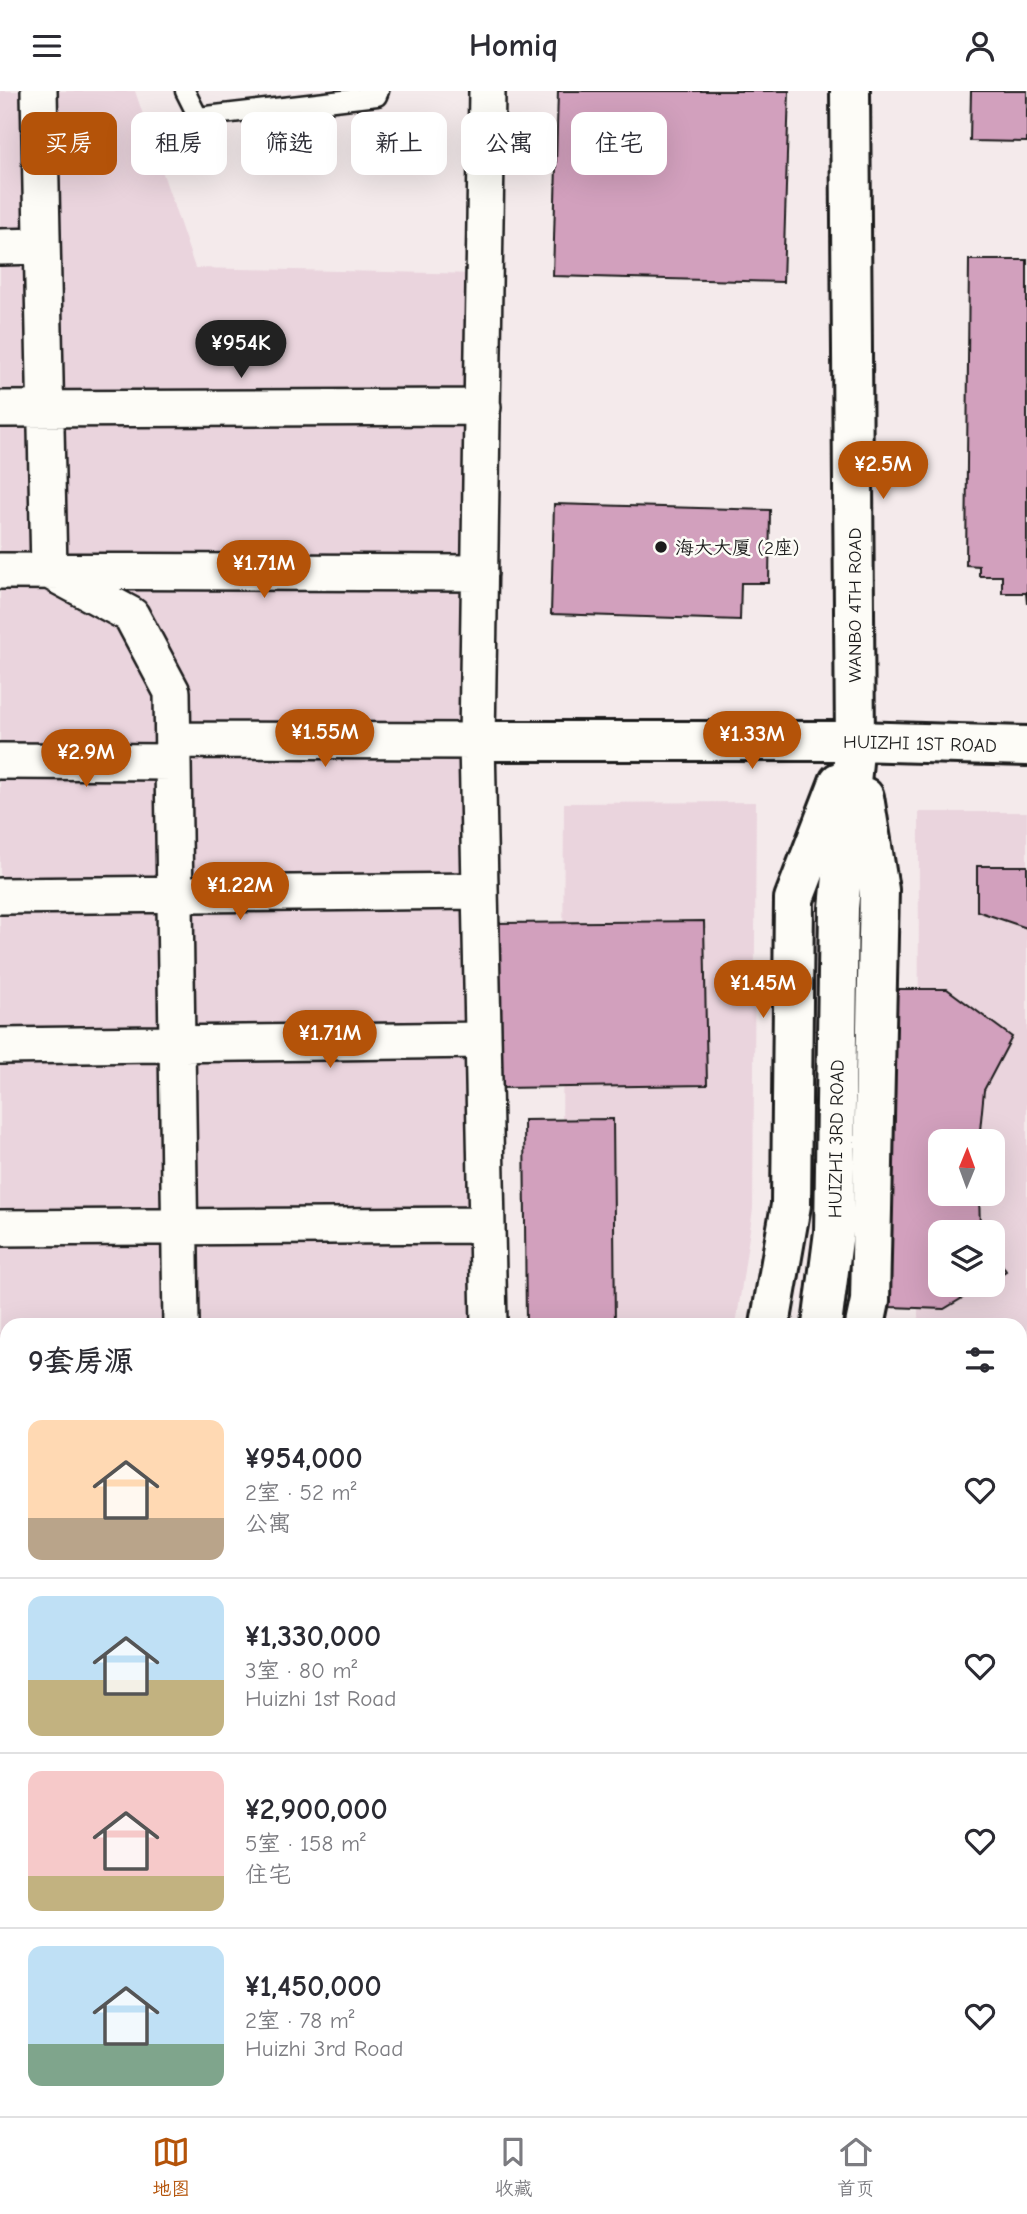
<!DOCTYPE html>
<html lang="zh">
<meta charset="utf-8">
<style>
body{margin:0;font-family:"Comic Neue","LXGW WenKai TC",sans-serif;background:#f2f2f3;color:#2b2b33;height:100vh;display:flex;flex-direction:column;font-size:26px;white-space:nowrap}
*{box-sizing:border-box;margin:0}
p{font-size:23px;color:#7c7c81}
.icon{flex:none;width:38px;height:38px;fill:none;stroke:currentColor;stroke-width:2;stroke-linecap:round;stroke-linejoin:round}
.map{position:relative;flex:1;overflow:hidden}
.sheet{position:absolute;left:0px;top:1227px;width:1027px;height:800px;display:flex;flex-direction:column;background:#fff;border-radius:21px 21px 0 0;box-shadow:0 7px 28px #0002}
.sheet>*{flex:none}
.hud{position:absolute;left:21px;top:21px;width:985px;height:63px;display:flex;gap:14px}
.needle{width:46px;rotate:1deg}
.buttons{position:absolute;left:928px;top:1038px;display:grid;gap:14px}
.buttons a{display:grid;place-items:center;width:77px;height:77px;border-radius:14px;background:#fff;box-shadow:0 7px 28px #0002;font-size:35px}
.price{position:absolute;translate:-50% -60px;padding:0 16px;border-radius:24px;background:#b45309;color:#fff;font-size:23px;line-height:46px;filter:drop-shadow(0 2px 4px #0008)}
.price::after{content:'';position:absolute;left:50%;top:42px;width:21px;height:16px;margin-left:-10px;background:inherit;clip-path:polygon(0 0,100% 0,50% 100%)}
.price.current{background:#222;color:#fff}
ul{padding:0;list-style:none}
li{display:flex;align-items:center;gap:21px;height:175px;padding:0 28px}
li+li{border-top:2px solid #e1e1e2}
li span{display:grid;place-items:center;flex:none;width:196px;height:140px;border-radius:14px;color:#555}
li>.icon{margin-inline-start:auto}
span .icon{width:84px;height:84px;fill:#fffc;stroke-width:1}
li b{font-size:30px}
h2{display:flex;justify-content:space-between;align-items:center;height:84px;padding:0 28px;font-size:30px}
.pill{padding:0 24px;border-radius:14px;background:#fff;box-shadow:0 7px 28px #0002;font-size:24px;line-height:63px}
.pill.current{background:#b45309;color:#fff}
header{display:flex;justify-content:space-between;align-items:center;height:91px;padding:0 28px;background:#fff;font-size:32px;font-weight:600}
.tab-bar{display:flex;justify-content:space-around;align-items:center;height:98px;border-top:2px solid #e1e1e2;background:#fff;font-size:19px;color:#7c7c81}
.tab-bar a{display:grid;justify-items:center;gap:4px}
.tab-bar .current{color:#b45309}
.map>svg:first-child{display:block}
.built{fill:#ead4dd;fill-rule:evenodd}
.green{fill:#cce89f;stroke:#74825e;stroke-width:2}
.building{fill:#d2a0bd;stroke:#1c1c1c;stroke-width:2}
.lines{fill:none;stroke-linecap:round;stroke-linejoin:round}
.tertiary-tunnel{stroke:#c9c1c2;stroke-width:38;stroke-dasharray:38 19;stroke-linecap:butt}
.service-casing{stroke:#1c1c1c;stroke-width:23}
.pedestrian-casing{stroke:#1c1c1c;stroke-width:32}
.minor-casing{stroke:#1c1c1c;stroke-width:40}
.tertiary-casing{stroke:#1c1c1c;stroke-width:44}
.service{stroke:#fdfcf7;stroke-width:18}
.pedestrian{stroke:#fdfcf7;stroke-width:26}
.minor{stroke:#fdfcf7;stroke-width:35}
.tertiary{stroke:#fdfcf7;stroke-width:38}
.poi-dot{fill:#1c1c1c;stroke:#fdfcf7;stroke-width:2.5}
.labels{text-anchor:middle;stroke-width:5;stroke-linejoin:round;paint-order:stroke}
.poi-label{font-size:19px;fill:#1c1c1c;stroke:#fdfcf7;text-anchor:start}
.street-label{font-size:19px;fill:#1c1c1c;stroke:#fdfcf7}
</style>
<header><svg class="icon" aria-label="menu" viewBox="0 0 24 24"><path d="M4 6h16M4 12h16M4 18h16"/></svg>Homiq<svg class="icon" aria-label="person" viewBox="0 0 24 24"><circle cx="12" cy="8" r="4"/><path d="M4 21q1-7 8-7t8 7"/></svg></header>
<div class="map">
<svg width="1027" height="2025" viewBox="0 0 1027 2025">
<rect width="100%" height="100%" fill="#f4eaeb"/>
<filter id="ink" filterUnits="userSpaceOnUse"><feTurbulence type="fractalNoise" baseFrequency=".0143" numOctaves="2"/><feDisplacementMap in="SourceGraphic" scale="14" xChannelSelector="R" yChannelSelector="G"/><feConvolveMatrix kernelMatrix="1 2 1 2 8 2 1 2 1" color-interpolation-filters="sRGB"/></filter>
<g filter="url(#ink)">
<path class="built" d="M0,0H135L195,177L480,183L482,1234H7V1358L0,1357Z
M756,711L753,1118L736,1234H561L564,712Z
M919,721H1027V1351H1020V1234H918ZM940,1050H992V1102H940ZM940,1141H992V1194H940Z
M1020,1507H1027V2025H973L968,2020H1020Z
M0,1761L7,1762V2020H385L388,2025H0Z"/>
<path class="green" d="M0,1429L7,1430V1639L0,1637Z
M431,2020H968L973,2025H435Z"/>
<path class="building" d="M558,0H789L783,191L553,185Z
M971,0H1027V51L970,50Z
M969,169H1027V513L1026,502H1002V485H979V475L966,474Z
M554,413L770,419L769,492H741L740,529L551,523Z
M977,775H1027V837L977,820Z
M704,830L707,994L494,997L492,832Z
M897,898H947L1012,946L984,999L979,1050H940V1102H979L980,1137L983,1141H940V1194H984L944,1218L890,1216Z
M613,1028L615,1234H526L524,1029Z
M992,1157L1006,1180L992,1189Z
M1027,1271V1362H1020V1276Z
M1020,1556H1027V1666L1020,1674Z
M1020,1803L1027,1811V2005H1020Z
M7,1916V2020H74L64,2025H0V1920Z
M95,2020H337L342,2025H121Z"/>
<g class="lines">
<path class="tertiary-tunnel" d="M362,2020L365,2025"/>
<defs>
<path id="service" d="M185,0L198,26L377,5L379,0"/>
<path id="pedestrian" d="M0,1442L7,1443"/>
<path id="minor" d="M39,0L49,480
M487,0L477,650L489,1234
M0,156L42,155
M0,318L483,316
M0,480L480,482
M49,480L131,524L172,601L181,1234
M173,649L477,650
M0,670L173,671
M0,805L480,800
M0,955L483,949
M0,1137L487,1134"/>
<g id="tertiary">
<path id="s1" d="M477,650H855L1027,655"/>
<path d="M864,706L879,799L870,1210L865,1234"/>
<path d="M770,1234L791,1114L794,808L839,691"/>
<path id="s2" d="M822,1234L834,1141L839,817L855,650L850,0"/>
<path d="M0,1400L7,1401"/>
<path d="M1020,1432L1027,1433"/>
<path d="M0,1663L7,1664"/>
<path d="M0,1705L7,1706"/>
<path d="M0,1740L7,1741"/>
<path d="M0,1841L7,1838"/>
<path d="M408,2020L411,2025"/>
</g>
</defs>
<use href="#service" class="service-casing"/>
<use href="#pedestrian" class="pedestrian-casing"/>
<use href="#minor" class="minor-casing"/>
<use href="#tertiary" class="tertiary-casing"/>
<use href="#service" class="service"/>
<use href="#pedestrian" class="pedestrian"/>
<use href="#minor" class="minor"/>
<use href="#tertiary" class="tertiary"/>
</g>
</g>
<circle class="poi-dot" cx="661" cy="456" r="7"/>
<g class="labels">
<g class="poi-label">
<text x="675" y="463">海大大厦 (2座)</text>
</g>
<g class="street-label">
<text transform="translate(854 514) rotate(-90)" y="7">WANBO 4TH ROAD</text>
<text dy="7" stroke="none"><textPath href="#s1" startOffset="443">HUIZHI 1ST ROAD</textPath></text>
<text dy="7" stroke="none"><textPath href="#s2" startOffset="187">HUIZHI 3RD ROAD</textPath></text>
</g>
</g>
</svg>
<div class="buttons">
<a><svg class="needle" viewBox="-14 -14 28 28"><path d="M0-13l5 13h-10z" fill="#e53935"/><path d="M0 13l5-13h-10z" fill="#7c7c81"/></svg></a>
<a><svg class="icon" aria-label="layers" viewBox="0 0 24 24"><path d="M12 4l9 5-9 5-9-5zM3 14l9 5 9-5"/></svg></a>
</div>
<b class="price current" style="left:241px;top:289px">¥954K</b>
<b class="price" style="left:883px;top:410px">¥2.5M</b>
<b class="price" style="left:264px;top:509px">¥1.71M</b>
<b class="price" style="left:325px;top:678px">¥1.55M</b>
<b class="price" style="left:752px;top:680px">¥1.33M</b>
<b class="price" style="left:86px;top:698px">¥2.9M</b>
<b class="price" style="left:240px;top:831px">¥1.22M</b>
<b class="price" style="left:763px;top:929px">¥1.45M</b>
<b class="price" style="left:330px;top:979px">¥1.71M</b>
<div class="hud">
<a class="pill current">买房</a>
<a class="pill">租房</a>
<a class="pill">筛选</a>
<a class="pill">新上</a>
<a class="pill">公寓</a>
<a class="pill">住宅</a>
</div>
<section class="sheet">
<h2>9套房源<svg class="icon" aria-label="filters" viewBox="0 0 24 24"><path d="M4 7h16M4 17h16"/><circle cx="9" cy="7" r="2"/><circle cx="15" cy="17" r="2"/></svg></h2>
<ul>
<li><span style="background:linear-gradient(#ffd9b3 70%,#b9a48a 0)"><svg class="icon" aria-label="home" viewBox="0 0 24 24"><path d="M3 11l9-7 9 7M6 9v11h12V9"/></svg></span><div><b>¥954,000</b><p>2室 · 52 m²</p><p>公寓</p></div><svg class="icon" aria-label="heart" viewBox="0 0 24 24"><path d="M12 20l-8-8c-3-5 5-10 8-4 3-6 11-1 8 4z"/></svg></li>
<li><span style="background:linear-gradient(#bfe0f5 60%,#c2b280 0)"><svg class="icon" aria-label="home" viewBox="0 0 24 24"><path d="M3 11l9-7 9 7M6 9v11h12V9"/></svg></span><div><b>¥1,330,000</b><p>3室 · 80 m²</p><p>Huizhi 1st Road</p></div><svg class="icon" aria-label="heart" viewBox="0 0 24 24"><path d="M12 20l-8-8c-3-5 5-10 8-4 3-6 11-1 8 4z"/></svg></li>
<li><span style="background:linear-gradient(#f6c9c9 75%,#c2b280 0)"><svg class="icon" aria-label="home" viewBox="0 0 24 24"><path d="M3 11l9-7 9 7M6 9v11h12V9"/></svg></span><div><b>¥2,900,000</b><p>5室 · 158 m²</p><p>住宅</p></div><svg class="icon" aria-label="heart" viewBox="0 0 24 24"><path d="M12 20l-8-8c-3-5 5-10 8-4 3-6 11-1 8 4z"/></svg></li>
<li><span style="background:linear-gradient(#bfe0f5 70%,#7fa58c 0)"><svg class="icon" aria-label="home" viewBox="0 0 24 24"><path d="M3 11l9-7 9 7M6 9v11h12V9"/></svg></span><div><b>¥1,450,000</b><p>2室 · 78 m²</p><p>Huizhi 3rd Road</p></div><svg class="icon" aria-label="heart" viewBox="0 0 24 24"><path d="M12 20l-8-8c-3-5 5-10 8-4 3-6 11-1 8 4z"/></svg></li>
</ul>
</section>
</div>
<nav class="tab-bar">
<a class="current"><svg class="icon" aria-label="map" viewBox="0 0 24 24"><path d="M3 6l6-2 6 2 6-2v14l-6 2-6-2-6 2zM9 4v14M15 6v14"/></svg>地图</a>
<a><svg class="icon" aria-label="saved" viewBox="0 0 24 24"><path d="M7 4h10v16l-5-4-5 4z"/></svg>收藏</a>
<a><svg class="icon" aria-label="home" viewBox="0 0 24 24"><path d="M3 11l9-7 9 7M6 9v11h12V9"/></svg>首页</a>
</nav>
